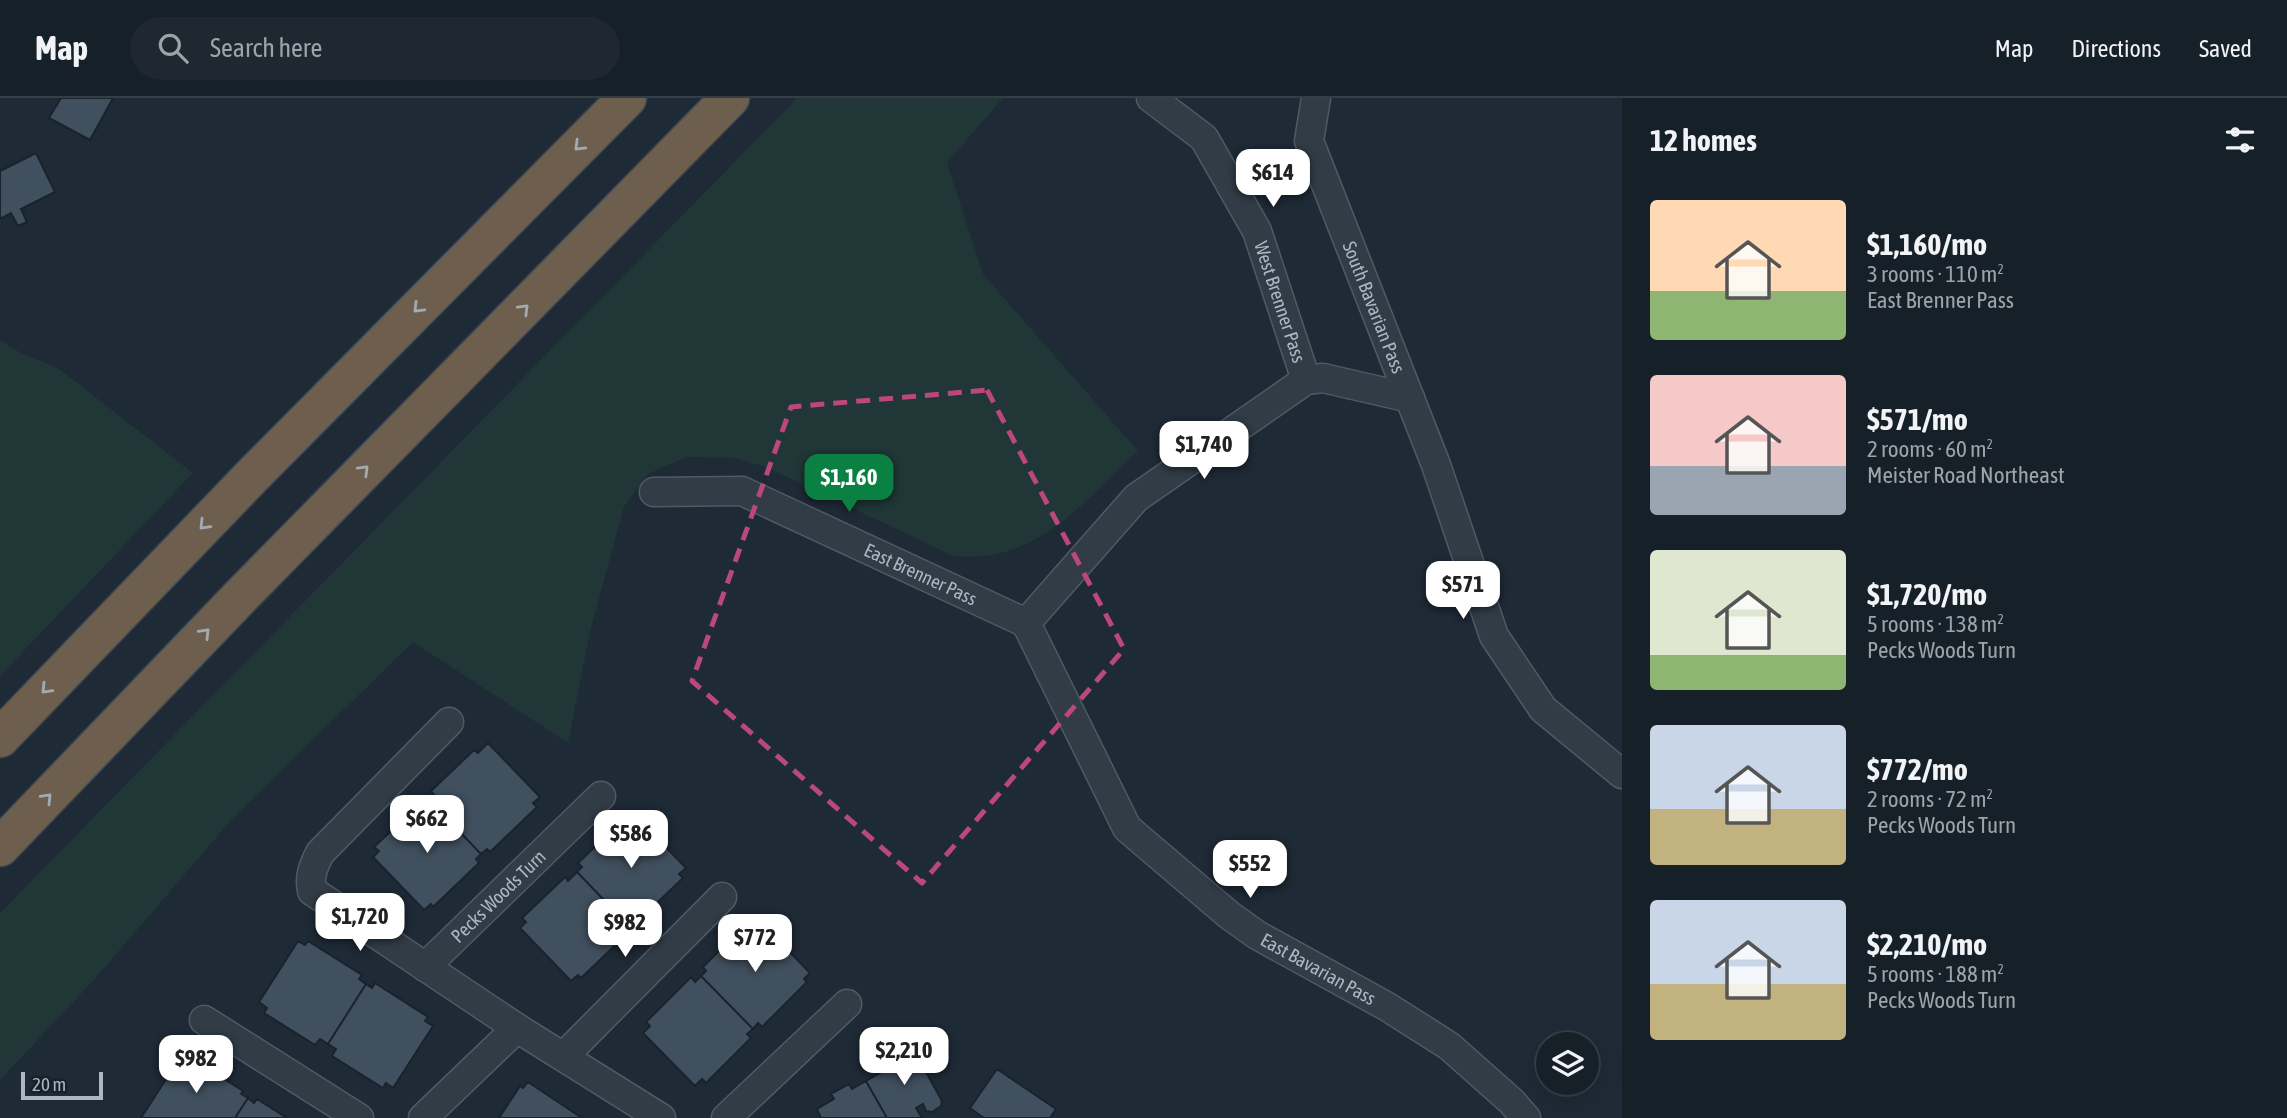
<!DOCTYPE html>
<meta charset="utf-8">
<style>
body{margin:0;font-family:"Asap Condensed",sans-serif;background:#1f2830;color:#f1f3f6;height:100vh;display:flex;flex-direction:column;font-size:26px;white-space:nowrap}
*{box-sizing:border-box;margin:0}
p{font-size:23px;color:#9ea3a8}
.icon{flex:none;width:38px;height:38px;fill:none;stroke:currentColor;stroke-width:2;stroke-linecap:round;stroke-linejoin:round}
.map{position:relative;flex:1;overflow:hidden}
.panel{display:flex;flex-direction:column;background:#162028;width:665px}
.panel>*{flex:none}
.controls{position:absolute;left:1536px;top:934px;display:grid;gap:14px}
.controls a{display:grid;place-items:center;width:63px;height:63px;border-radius:50%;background:#162028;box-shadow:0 7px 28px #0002,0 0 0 2px #353e45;font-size:35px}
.scale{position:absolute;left:21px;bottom:18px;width:82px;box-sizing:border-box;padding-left:7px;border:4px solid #abb7c4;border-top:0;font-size:19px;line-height:24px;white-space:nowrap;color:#abb7c4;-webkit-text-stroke:5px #17212a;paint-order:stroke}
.price{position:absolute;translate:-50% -60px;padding:0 16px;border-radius:14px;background:#fff;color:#222;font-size:23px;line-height:46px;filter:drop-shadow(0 2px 4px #0008)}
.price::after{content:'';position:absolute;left:50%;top:42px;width:21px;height:16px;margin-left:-10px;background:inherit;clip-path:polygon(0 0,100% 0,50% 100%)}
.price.active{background:#0b8043;color:#fff}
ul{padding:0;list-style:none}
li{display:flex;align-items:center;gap:21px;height:175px;padding:0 28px}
li span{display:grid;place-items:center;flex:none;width:196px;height:140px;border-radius:7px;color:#555}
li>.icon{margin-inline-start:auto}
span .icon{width:84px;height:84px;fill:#fffc;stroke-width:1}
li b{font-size:30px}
h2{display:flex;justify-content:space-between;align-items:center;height:84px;padding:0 28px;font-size:30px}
header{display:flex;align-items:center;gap:42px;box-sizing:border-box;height:98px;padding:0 35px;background:#162028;border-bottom:2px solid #353e45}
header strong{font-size:33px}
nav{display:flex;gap:38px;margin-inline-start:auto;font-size:24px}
.search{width:490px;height:63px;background:#1f2830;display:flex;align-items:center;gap:18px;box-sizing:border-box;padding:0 24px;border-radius:38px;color:#9ea3a8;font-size:26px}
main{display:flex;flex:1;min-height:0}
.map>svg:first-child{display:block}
.green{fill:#203637}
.building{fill:#41505e;stroke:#19232d;stroke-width:2}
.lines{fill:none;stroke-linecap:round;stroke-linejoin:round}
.street-casing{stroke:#4f5a65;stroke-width:31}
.highway-casing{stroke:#3c4751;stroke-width:41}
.street{stroke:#313c46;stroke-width:28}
.highway{stroke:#6d5e4e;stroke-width:38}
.oneway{stroke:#a2aab2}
.marked{fill:none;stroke:#bb487a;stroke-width:5;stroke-dasharray:14 9;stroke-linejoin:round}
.labels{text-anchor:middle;stroke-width:7;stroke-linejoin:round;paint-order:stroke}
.street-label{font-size:19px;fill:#abb7c4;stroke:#17212a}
</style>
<header>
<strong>Map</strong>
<div class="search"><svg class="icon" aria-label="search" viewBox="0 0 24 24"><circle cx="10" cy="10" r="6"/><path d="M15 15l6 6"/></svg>Search here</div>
<nav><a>Map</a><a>Directions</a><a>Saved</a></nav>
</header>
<main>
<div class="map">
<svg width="1622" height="1020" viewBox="0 0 1622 1020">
<rect width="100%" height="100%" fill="#1e2a36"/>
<path class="green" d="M797,0H1003L947,65L983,176L1138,353C1084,404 1036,467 953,458L768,370L735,360L687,359L648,376L624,409L590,534L568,645L413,544L233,720L94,882L0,982V815Z
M0,242L21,255L58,270L193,375L0,578Z"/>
<path class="building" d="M61,0H113L90,42L49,20Z
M36,55L55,94L21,111L27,124L18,128L11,115L0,121V73Z
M488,645L540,699L533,705L537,709L490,754L487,751L481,756L430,703L435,698L431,693L474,652L478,655Z
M430,703L481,756L476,761L479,765L433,809L431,806L424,812L373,759L379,753L374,749L421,705L424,708Z
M635,717L686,770L679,776L683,780L637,824L634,821L628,827L577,774L582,769L578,765L624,721L627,725Z
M577,774L628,827L623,832L627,836L581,880L578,877L571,883L520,830L526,824L522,820L565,779L568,783Z
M758,821L810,875L804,881L807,884L762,929L758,925L753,931L701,878L706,873L703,869L748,824L751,828Z
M298,843L305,847L308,843L362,877L359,881L366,886L328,946L320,941L315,947L264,915L267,910L259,904Z
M701,878L753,931L747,936L751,940L706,985L702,981L695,988L643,935L650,928L646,924L691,879L695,884Z
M375,885L428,919L425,923L433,928L393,990L386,985L383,990L332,958L336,951L328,946L366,886L372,890Z
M911,947L942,1003L941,1008L932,1014L926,1013L923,1006L916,1010L922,1020H887L866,983L880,975L876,968Z
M181,958L188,963L190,959L243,993L241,996L248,1000L235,1020H141Z
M997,971L1056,1011L1050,1020H984L970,1010Z
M866,983L887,1020H821L817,1011L834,1001L831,996L849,986L852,991Z
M528,984L582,1020H499L520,988L523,990Z
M248,1000L254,1005L257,1001L287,1020H235Z"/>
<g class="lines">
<defs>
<g id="street">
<path id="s1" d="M1151,0L1204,40L1257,133L1306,282"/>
<path id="s2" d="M1316,0L1309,43L1436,367L1494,538L1543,611L1622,676"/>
<path id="s3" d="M654,394L742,393L1026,525"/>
<path id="s4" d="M1026,525L1127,730L1229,817L1257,837L1386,908L1449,948L1511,1003L1526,1020"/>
<path d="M1026,525L1136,400L1306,282L1323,280L1410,300"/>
<path d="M449,624L320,755C313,769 309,778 312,793L517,930L661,1020"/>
<path id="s5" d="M425,869L601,698"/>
<path d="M204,922L359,1020"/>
<path d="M564,958L722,799"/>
<path d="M423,1020L517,930"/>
<path d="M726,1020L847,906"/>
</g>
<path id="highway" d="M0,640L252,378L627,0
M0,749L239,500L730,0"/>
</defs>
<use href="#street" class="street-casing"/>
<use href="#highway" class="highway-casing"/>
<use href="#street" class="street"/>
<use href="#highway" class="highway"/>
</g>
<defs><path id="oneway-chevron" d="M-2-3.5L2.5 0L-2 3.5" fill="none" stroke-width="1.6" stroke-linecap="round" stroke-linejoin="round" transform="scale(1.75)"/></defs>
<g class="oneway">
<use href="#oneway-chevron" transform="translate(579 48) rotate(135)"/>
<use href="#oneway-chevron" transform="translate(418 210) rotate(135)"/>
<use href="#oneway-chevron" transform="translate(524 211) rotate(-45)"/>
<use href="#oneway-chevron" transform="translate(364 372) rotate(-45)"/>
<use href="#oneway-chevron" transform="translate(204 427) rotate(134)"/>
<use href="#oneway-chevron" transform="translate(205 535) rotate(-46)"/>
<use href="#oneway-chevron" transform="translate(46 591) rotate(134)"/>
<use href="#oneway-chevron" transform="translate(47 700) rotate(-46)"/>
</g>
<path class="marked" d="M987,292L1124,551L922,785L692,583L791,309Z"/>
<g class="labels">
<g class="street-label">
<text dy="7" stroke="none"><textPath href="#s1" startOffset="248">West Brenner Pass</textPath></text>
<text dy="7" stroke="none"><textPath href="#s2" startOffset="222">South Bavarian Pass</textPath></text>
<text dy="7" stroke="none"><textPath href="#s3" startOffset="285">East Brenner Pass</textPath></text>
<text dy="7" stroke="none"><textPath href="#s5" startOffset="102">Pecks Woods Turn</textPath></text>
<text dy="7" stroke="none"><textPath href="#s4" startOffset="467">East Bavarian Pass</textPath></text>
</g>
</g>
</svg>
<div class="controls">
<a><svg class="icon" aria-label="layers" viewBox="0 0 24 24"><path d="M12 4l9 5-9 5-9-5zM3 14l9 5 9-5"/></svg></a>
</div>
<div class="scale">20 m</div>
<b class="price" style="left:1273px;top:111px">$614</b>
<b class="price" style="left:1204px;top:383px">$1,740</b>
<b class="price active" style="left:849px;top:416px">$1,160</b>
<b class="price" style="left:1463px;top:523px">$571</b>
<b class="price" style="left:427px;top:757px">$662</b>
<b class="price" style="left:631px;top:772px">$586</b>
<b class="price" style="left:1250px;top:802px">$552</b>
<b class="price" style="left:360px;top:855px">$1,720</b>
<b class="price" style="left:625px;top:861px">$982</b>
<b class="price" style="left:755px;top:876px">$772</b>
<b class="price" style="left:904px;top:989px">$2,210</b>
<b class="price" style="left:196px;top:997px">$982</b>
</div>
<section class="panel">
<h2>12 homes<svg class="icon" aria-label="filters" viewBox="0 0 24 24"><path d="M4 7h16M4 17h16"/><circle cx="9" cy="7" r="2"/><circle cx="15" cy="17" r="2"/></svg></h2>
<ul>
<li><span style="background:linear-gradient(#ffd9b3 65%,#8fb573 0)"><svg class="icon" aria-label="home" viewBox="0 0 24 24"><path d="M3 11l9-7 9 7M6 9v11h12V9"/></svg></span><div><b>$1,160/mo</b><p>3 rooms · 110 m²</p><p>East Brenner Pass</p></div></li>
<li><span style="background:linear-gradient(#f6c9c9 65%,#9aa5b1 0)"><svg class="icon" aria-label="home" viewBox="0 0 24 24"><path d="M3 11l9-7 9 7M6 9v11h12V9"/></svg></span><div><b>$571/mo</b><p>2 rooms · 60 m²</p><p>Meister Road Northeast</p></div></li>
<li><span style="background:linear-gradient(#dfe7d0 75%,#8fb573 0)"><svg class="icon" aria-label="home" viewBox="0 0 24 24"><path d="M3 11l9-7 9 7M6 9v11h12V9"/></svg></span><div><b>$1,720/mo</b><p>5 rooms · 138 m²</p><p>Pecks Woods Turn</p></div></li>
<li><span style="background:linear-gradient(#c9d6e8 60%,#c2b280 0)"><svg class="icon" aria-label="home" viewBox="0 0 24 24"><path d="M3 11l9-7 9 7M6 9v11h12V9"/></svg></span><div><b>$772/mo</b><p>2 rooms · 72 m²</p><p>Pecks Woods Turn</p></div></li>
<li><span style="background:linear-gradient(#c9d6e8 60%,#c2b280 0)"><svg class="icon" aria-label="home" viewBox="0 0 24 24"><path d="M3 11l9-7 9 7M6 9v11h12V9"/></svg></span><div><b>$2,210/mo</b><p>5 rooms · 188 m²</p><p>Pecks Woods Turn</p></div></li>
</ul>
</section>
</main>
